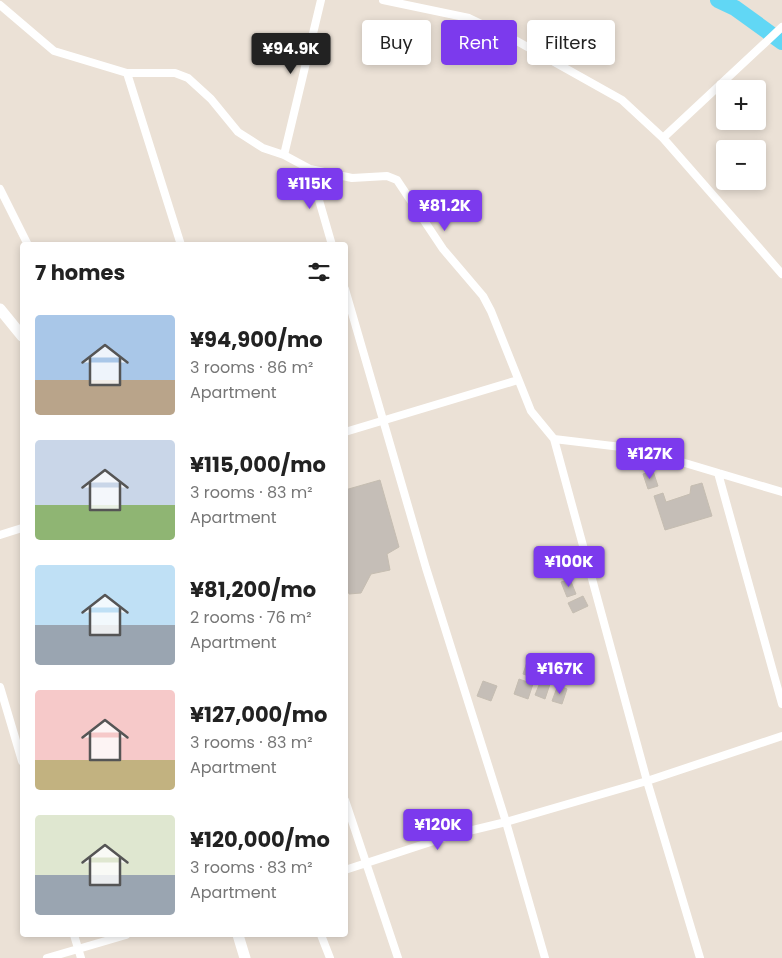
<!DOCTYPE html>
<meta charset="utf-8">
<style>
body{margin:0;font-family:Poppins,sans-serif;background:#f2f2f2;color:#222;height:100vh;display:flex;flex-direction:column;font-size:19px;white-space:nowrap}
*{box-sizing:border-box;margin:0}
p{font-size:16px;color:#767676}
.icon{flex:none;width:28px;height:28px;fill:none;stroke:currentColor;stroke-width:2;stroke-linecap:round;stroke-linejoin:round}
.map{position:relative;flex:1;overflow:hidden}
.side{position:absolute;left:20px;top:242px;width:328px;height:695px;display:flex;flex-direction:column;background:#fff;border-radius:5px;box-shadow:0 2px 8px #0003}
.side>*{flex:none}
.top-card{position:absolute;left:362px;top:20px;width:344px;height:45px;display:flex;gap:10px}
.controls{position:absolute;left:716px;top:80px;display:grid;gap:10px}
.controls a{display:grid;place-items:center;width:50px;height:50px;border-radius:5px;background:#fff;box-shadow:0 2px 8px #0003;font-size:25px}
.price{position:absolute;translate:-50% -42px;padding:0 11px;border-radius:5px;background:#7c3aed;color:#fff;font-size:16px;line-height:32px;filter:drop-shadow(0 1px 2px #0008)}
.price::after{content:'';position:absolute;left:50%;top:30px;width:15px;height:11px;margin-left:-8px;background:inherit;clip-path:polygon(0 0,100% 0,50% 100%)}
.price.on{background:#222;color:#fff}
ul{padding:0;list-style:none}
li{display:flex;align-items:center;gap:15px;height:125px;padding:0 15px}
li span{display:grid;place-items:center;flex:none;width:140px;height:100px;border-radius:5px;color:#555}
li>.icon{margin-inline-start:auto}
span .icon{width:60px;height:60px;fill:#fffc;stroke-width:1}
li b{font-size:21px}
h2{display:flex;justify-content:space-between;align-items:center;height:60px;padding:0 15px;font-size:21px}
.tag{padding:0 18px;border-radius:5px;background:#fff;box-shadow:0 2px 8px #0003;font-size:18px;line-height:45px}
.tag.on{background:#7c3aed;color:#fff}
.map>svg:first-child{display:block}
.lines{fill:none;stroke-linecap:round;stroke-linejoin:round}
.river{stroke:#61d7f5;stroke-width:16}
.building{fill:#c5beb7;stroke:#c5bdb1}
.street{stroke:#fff;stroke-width:8}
.secondary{stroke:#fff;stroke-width:11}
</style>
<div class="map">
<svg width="782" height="958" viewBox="0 0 782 958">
<rect width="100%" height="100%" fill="#ebe1d6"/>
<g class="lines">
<path class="river" d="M718,0L735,8L782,42"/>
</g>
<path class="building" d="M653,471L658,486L648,489L643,474Z
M380,480L399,547L387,554L390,570L371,574L361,593L349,594L345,581V490Z
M702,483L712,516L665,530L654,496L663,493L666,502L690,494L691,486Z
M570,579L576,594L567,597L561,582Z
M583,596L588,606L573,613L568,603Z
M528,659L542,664L537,679L523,674Z
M519,679L533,684L528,699L514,694Z
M541,680L550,684L545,699L535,695Z
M483,681L497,686L491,701L477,696Z
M558,685L567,689L562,704L552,701Z"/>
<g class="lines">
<path class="street" d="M383,0L469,18L515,40L622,100L663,138L782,274
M0,5L54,51L127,73H175L188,78L211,99L238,132L263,148L284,155L310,169L352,178L387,176L397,180L443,249L483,296L491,311L531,411L554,439L638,449L782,492
M127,73L181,245
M663,138L782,27
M284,155L321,0
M310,169L332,245
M0,189L28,245
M345,289L426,568L506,822L545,958
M345,432L518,380
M554,439L647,781L700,958
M718,473L782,704
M0,535L22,528
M0,687L22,761
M345,800L398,958
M345,870L452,835L506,822L647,781L782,736
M74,935L81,958
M321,935L330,958
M47,958L126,935"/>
<path class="secondary" d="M0,309L22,336
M238,935L245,958"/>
</g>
</svg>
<div class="controls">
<a>+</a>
<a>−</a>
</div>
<b class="price on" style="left:291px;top:75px">¥94.9K</b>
<b class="price" style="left:310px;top:210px">¥115K</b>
<b class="price" style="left:445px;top:232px">¥81.2K</b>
<b class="price" style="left:650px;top:480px">¥127K</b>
<b class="price" style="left:569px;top:588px">¥100K</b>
<b class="price" style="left:560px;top:695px">¥167K</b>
<b class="price" style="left:438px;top:851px">¥120K</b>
<div class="top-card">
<a class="tag">Buy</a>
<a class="tag on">Rent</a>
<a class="tag">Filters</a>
</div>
<section class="side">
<h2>7 homes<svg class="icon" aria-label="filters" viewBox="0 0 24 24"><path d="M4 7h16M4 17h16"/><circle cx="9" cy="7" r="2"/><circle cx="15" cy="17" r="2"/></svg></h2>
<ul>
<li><span style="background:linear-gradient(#a9c7e8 65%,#b9a48a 0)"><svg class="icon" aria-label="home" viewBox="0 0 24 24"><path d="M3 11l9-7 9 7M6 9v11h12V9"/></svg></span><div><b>¥94,900/mo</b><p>3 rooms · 86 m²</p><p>Apartment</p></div></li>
<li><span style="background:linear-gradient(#c9d6e8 65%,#8fb573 0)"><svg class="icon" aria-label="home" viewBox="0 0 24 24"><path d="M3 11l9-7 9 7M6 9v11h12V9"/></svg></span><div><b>¥115,000/mo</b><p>3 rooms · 83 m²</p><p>Apartment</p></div></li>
<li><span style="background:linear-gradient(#bfe0f5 60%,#9aa5b1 0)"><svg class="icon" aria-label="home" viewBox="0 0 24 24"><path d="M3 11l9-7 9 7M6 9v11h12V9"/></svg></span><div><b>¥81,200/mo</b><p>2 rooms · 76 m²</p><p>Apartment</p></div></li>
<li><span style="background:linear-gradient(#f6c9c9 70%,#c2b280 0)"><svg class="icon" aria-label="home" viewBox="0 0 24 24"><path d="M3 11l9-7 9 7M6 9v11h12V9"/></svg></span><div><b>¥127,000/mo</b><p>3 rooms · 83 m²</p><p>Apartment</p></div></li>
<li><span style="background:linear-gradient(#dfe7d0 60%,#9aa5b1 0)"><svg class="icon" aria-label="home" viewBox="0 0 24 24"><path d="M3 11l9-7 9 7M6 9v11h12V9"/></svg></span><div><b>¥120,000/mo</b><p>3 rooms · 83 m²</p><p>Apartment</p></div></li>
</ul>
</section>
</div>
